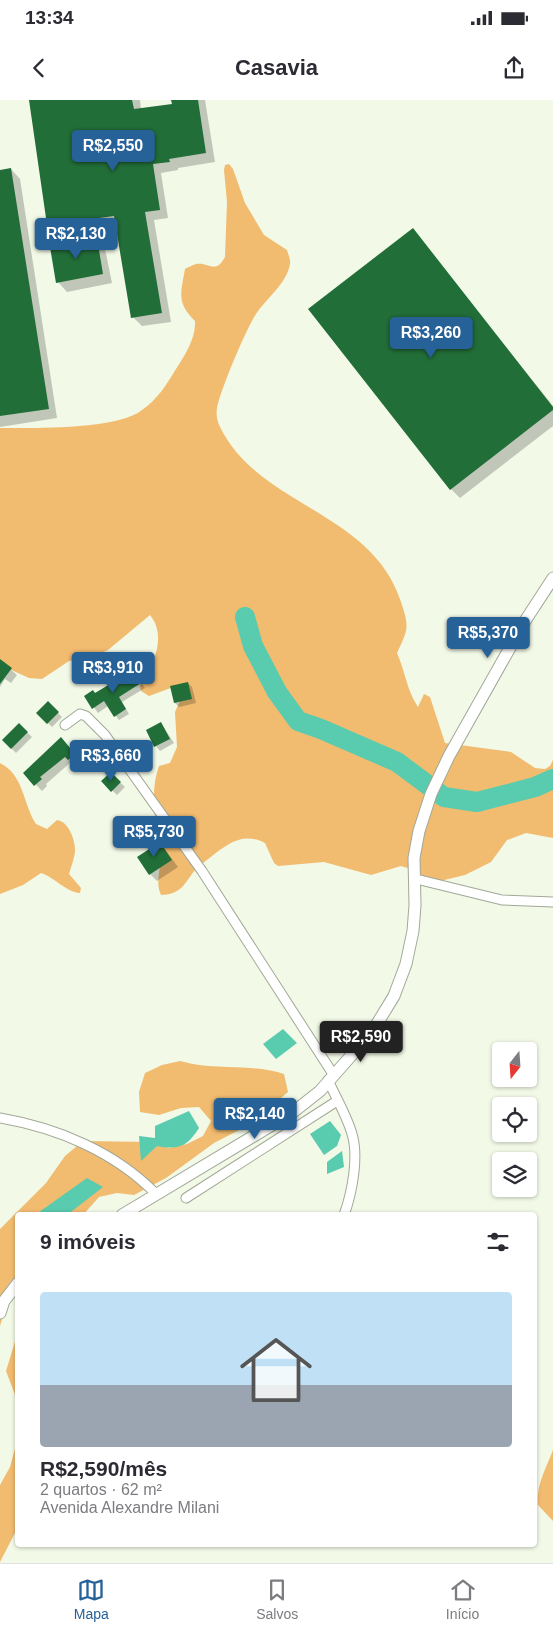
<!DOCTYPE html>
<html lang="pt">
<meta charset="utf-8">
<style>
body{margin:0;font-family:Arial,sans-serif;background:#f7f7f7;color:#2b2b33;height:100vh;display:flex;flex-direction:column;font-size:19px;white-space:nowrap}
*{box-sizing:border-box;margin:0}
p{font-size:16px;color:#7c7c81}
.icon{flex:none;width:28px;height:28px;fill:none;stroke:currentColor;stroke-width:2;stroke-linecap:round;stroke-linejoin:round}
.map{position:relative;flex:1;overflow:hidden}
.details{position:absolute;left:15px;top:1112px;width:522px;height:335px;display:flex;flex-direction:column;background:#fff;border-radius:5px;box-shadow:0 1px 4px #0004}
.details>*{flex:none}
.needle{width:32px;rotate:197deg}
.tools{position:absolute;left:492px;top:942px;display:grid;gap:10px}
.tools a{display:grid;place-items:center;width:45px;height:45px;border-radius:5px;background:#fff;box-shadow:0 1px 4px #0004;font-size:25px}
.price{position:absolute;translate:-50% -42px;padding:0 11px;border-radius:5px;background:#266198;color:#fff;font-size:16px;line-height:32px;filter:drop-shadow(0 1px 2px #0008)}
.price::after{content:'';position:absolute;left:50%;top:30px;width:15px;height:11px;margin-left:-8px;background:inherit;clip-path:polygon(0 0,100% 0,50% 100%)}
.price.on{background:#222;color:#fff}
ul{padding:0;list-style:none}
li{display:grid;align-content:center;gap:10px;height:265px;padding:0 25px}
li+li{border-top:1px solid #e1e1e2}
li span{display:grid;place-items:center;height:155px;border-radius:5px;color:#555}
li>.icon{margin-inline-start:auto}
span .icon{width:90px;height:90px;fill:#fffc;stroke-width:1}
li b{font-size:21px}
h2{display:flex;justify-content:space-between;align-items:center;height:60px;padding:0 25px;font-size:21px}
.status{display:flex;justify-content:space-between;align-items:center;height:35px;padding:0 25px;background:#fff;direction:ltr}
.status svg{height:14px;fill:currentColor}
header{display:flex;justify-content:space-between;align-items:center;height:65px;padding:0 25px;background:#fff;font-size:22px;font-weight:600}
.tabs{display:flex;justify-content:space-around;align-items:center;height:70px;border-top:1px solid #e1e1e2;background:#fff;font-size:14px;color:#7c7c81}
.tabs a{display:grid;justify-items:center;gap:2px}
.tabs .on{color:#266198}
.map>svg:first-child{display:block}
.forest{fill:#f1bb70}
.water{fill:#59cbaf}
.shadow{fill:#0003}
.lines{fill:none;stroke-linecap:round;stroke-linejoin:round}
.river{stroke:#59cbaf;stroke-width:20}
.building{fill:#226e38}
.minor-casing{stroke:#a1a897;stroke-width:11}
.tertiary-casing{stroke:#a1a897;stroke-width:13}
.minor{stroke:#fff;stroke-width:9}
.tertiary{stroke:#fff;stroke-width:11}
</style>
<div class="status"><b>13:34</b><svg viewBox="0 0 49 12"><path d="M0 12V9h3v3zM5 12V6h3v6zM10 12V3h3v9zM15 12V0h3v12zM26 1h20v11H26zM47 4h2v5h-2z"/></svg></div>
<header><svg class="icon" aria-label="back" viewBox="0 0 24 24"><path d="M15 5l-7 7 7 7"/></svg>Casavia<svg class="icon" aria-label="share" viewBox="0 0 24 24"><path d="M12 15V3M7 8l5-5 5 5M5 13v7h14v-7"/></svg></header>
<div class="map">
<svg width="553" height="1463" viewBox="0 0 553 1463">
<rect width="100%" height="100%" fill="#f2f9e7"/>
<path class="forest" d="M229,64L233,69L245,103L264,135L287,150C288,154 291,160 290,164C287,183 266,199 256,214C246,229 220,291 217,308C216,315 217,321 220,327C259,407 372,411 401,502C404,511 408,522 406,531C404,539 400,546 397,553C405,571 407,591 418,607L424,594L430,597L445,643L511,652L535,668L545,669L550,666L553,660V738L526,733L507,740L491,762L465,775L440,781L425,778L411,769L401,766L371,775L324,762L278,766L274,763L265,743C243,732 229,743 212,756C207,760 201,764 196,769C184,783 183,794 161,795C155,782 161,771 160,758C158,727 148,696 159,666L170,663L177,647L175,612L183,594L176,586L149,596L141,591L140,586C154,565 167,536 150,515L108,550L94,556L69,561L42,579L29,578L7,568L0,567V328C32,328 118,330 142,310C157,300 167,284 176,269C185,255 196,238 195,221C176,202 181,193 185,169C188,167 193,165 196,164C210,162 215,175 225,157L227,102L224,70L225,65Z
M0,663C24,675 23,704 36,724L47,729L57,720C68,721 75,739 75,750C75,757 71,767 69,774L81,788L80,793C66,792 54,777 41,773L23,785L0,794Z
M180,961C214,971 250,963 284,974L288,992L274,1004L258,1013L247,1026L214,1043L166,1078L134,1095L117,1093L99,1097L83,1115H18L17,1172L0,1226V1129L46,1083L65,1056L83,1041L150,1042L169,1048L187,1044L203,1036L211,1021L199,1007L181,1008L159,1015L140,1012L139,992L145,973L162,965Z
M17,1235L18,1300H17L6,1271Z
M17,1341V1429L0,1462V1385L10,1367Z
M553,1350V1421L538,1405C536,1384 546,1369 553,1350Z"/>
<path class="water" d="M283,929L297,943L276,959L263,944Z
M189,1011L199,1028C187,1047 178,1050 157,1046L141,1061L139,1036L155,1038V1026Z
M330,1021L341,1035L337,1046L324,1055L310,1034Z
M342,1051L344,1067L327,1074V1062Z
M87,1078L103,1087L67,1115H35Z"/>
<path class="shadow" d="M30,0H140L141,9L173,5L172,0H205L215,62L178,68V70L161,73L168,118L154,120L171,222L142,226L133,217L117,126L57,134L48,125Z
M11,69L20,79L57,318L0,327V71Z
M413,130L553,306V326L460,398L451,389Z
M96,140L105,149L112,183L67,192L58,182Z
M0,560L17,575L11,583L5,579L0,587Z
M134,573L145,588L122,602L129,614L119,620L108,606L98,613L86,596L112,587Z
M188,583L192,587L196,603L179,607L175,603L171,587Z
M48,603L62,617L52,627L38,613Z
M161,623L174,643L160,651L156,646Z
M19,625L32,637L16,653L3,640Z
M60,639L80,661L75,665L71,662L46,684L47,686L42,691L25,673Z
M111,674L125,687L117,695L103,681Z
M160,743L178,767L157,781L150,774Z"/>
<g class="lines">
<path class="river" d="M245,517L253,546L277,592L298,621L321,629L397,662L444,697L477,702L535,687L553,679"/>
</g>
<path class="building" d="M29,0H132L134,9L172,4L171,0H198L206,53L169,59L170,62L153,64L160,110L145,112L162,213L131,218L114,116L47,125Z
M11,68L49,309L0,316V70Z
M413,128L553,307V310L450,390L308,209Z
M97,138L103,174L56,183L50,147Z
M0,559L12,568L0,584Z
M134,572L141,583L119,597L126,609L114,617L104,601L92,609L84,596L93,590L95,593L110,584L111,586Z
M188,582L192,599L174,603L170,586Z
M48,601L59,612L47,624L36,613Z
M161,622L170,639L154,647L146,630Z
M19,623L28,632L11,649L2,640Z
M61,637L75,654L68,660L65,657L40,677L42,679L34,686L23,673Z
M111,672L121,682L111,692L101,681Z
M160,742L172,760L149,775L137,757Z"/>
<g class="lines">
<defs>
<path id="minor" d="M65,625L80,614L86,616L105,635L202,771L333,974
M416,779L502,800L553,802
M328,980C336,998 347,1016 352,1034C359,1057 352,1093 344,1115
M0,1018C58,1028 115,1052 156,1094
M186,1098L337,1001"/>
<path id="tertiary" d="M122,1115L292,1013L320,991L372,932L394,896L406,864L413,831L415,805L414,758L419,731L431,694L449,656L525,521L553,478
M0,1213L4,1201L18,1183"/>
</defs>
<use href="#minor" class="minor-casing"/>
<use href="#tertiary" class="tertiary-casing"/>
<use href="#minor" class="minor"/>
<use href="#tertiary" class="tertiary"/>
</g>
</svg>
<div class="tools">
<a><svg class="needle" viewBox="-14 -14 28 28"><path d="M0-13l5 13h-10z" fill="#e53935"/><path d="M0 13l5-13h-10z" fill="#7c7c81"/></svg></a>
<a><svg class="icon" aria-label="locate" viewBox="0 0 24 24"><circle cx="12" cy="12" r="6"/><path d="M12 2v4M12 18v4M2 12h4M18 12h4"/></svg></a>
<a><svg class="icon" aria-label="layers" viewBox="0 0 24 24"><path d="M12 4l9 5-9 5-9-5zM3 14l9 5 9-5"/></svg></a>
</div>
<b class="price" style="left:113px;top:72px">R$2,550</b>
<b class="price" style="left:76px;top:160px">R$2,130</b>
<b class="price" style="left:431px;top:259px">R$3,260</b>
<b class="price" style="left:488px;top:559px">R$5,370</b>
<b class="price" style="left:113px;top:594px">R$3,910</b>
<b class="price" style="left:111px;top:682px">R$3,660</b>
<b class="price" style="left:154px;top:758px">R$5,730</b>
<b class="price on" style="left:361px;top:963px">R$2,590</b>
<b class="price" style="left:255px;top:1040px">R$2,140</b>
<section class="details">
<h2>9 imóveis<svg class="icon" aria-label="filters" viewBox="0 0 24 24"><path d="M4 7h16M4 17h16"/><circle cx="9" cy="7" r="2"/><circle cx="15" cy="17" r="2"/></svg></h2>
<ul>
<li><span style="background:linear-gradient(#bfe0f5 60%,#9aa5b1 0)"><svg class="icon" aria-label="home" viewBox="0 0 24 24"><path d="M3 11l9-7 9 7M6 9v11h12V9"/></svg></span><div><b>R$2,590/mês</b><p>2 quartos · 62 m²</p><p>Avenida Alexandre Milani</p></div></li>
</ul>
</section>
</div>
<nav class="tabs">
<a class="on"><svg class="icon" aria-label="map" viewBox="0 0 24 24"><path d="M3 6l6-2 6 2 6-2v14l-6 2-6-2-6 2zM9 4v14M15 6v14"/></svg>Mapa</a>
<a><svg class="icon" aria-label="saved" viewBox="0 0 24 24"><path d="M7 4h10v16l-5-4-5 4z"/></svg>Salvos</a>
<a><svg class="icon" aria-label="home" viewBox="0 0 24 24"><path d="M3 11l9-7 9 7M6 9v11h12V9"/></svg>Início</a>
</nav>
